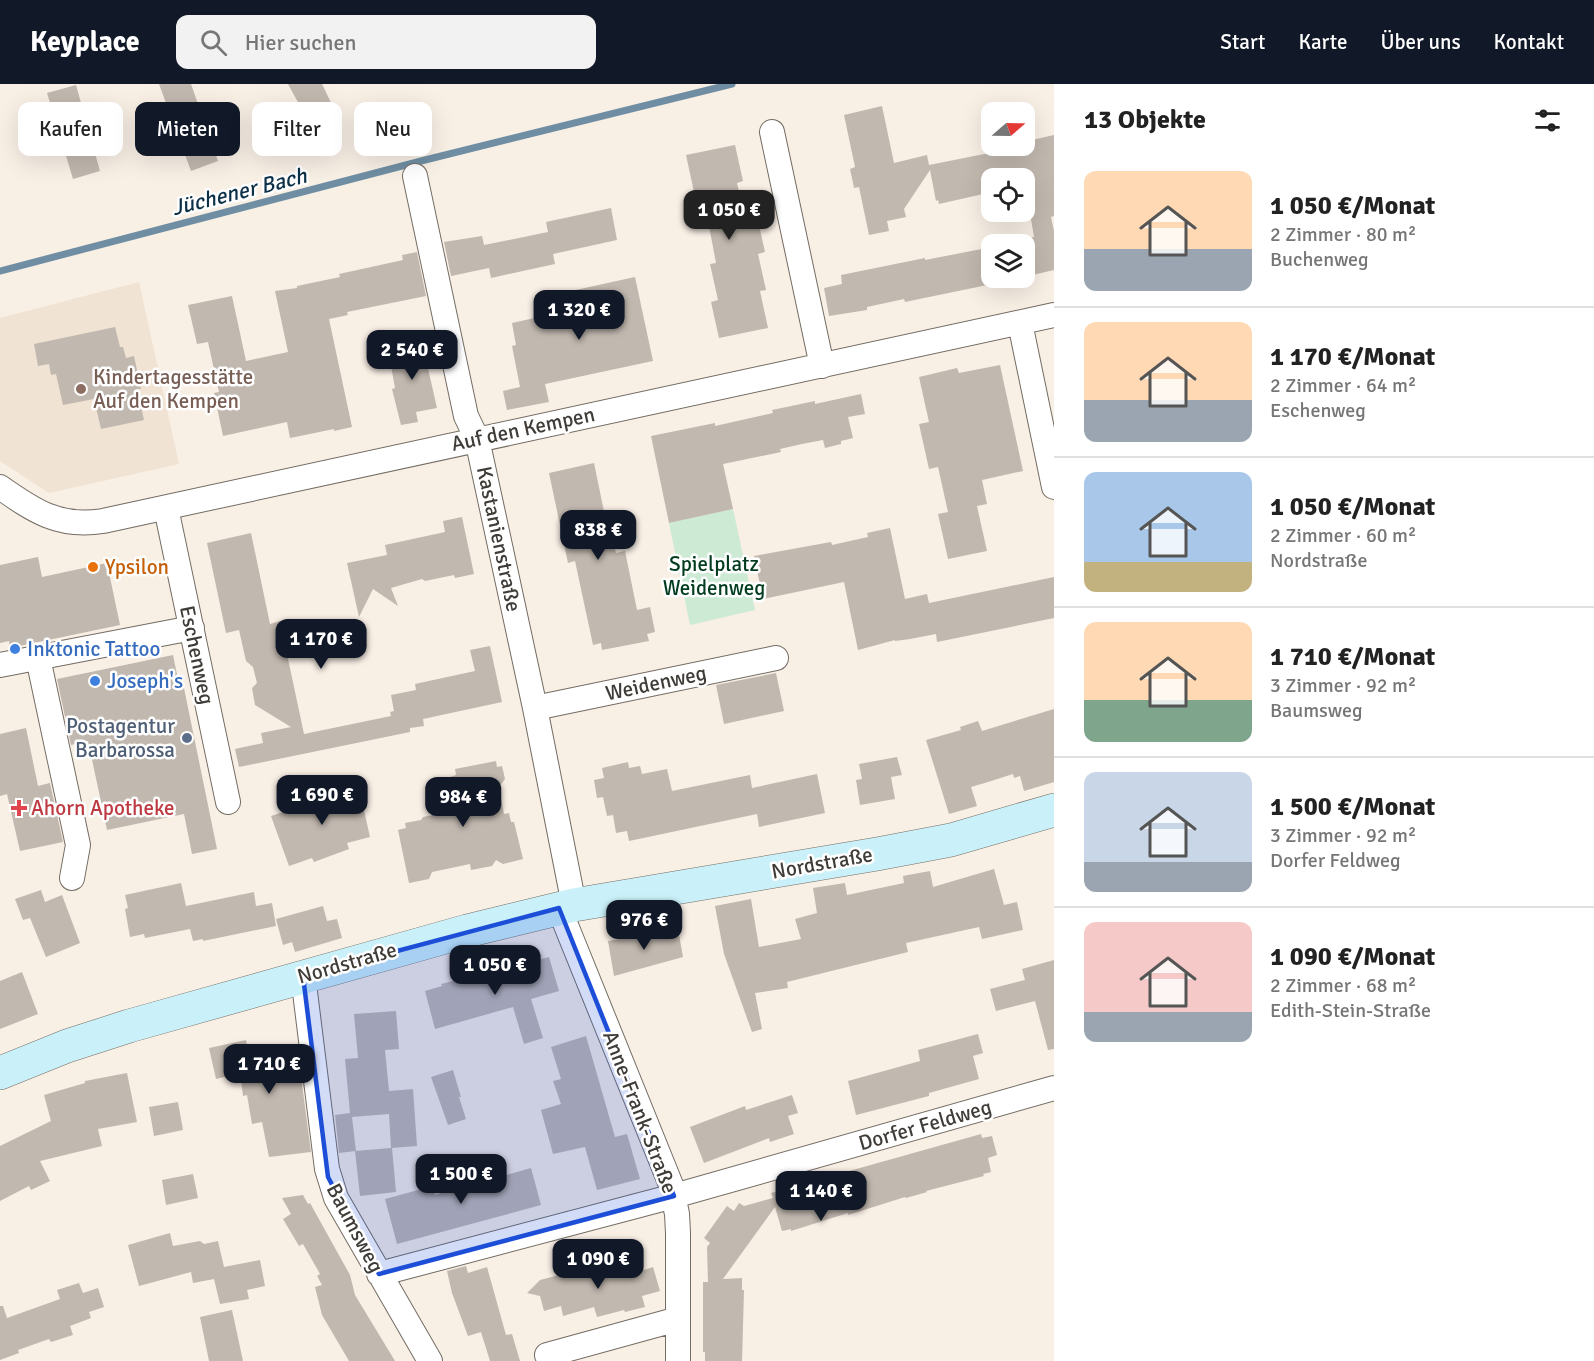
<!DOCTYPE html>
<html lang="de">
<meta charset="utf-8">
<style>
body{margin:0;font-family:Signika,sans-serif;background:#f2f2f2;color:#222;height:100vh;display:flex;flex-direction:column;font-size:22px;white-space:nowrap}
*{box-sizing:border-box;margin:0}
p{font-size:20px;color:#767676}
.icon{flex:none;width:33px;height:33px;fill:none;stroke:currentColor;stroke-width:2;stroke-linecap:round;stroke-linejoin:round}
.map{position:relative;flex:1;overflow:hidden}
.drawer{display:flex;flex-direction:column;background:#fff;width:540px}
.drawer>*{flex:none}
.top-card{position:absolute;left:18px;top:18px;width:570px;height:54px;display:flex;gap:12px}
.needle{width:39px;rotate:70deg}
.tools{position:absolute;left:981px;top:18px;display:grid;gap:12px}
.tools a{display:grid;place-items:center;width:54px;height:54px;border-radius:12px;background:#fff;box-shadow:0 6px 24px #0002;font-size:30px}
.price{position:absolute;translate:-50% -51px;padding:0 14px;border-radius:12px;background:#111827;color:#fff;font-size:20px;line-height:39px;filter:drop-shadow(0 2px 3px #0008)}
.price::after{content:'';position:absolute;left:50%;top:36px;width:18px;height:14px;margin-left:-9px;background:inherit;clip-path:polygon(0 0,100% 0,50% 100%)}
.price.on{background:#222;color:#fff}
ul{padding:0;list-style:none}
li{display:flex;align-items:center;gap:18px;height:150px;padding:0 30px}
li+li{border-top:2px solid #e0e0e0}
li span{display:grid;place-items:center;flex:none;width:168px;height:120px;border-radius:12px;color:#555}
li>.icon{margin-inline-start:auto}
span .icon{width:72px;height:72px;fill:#fffc;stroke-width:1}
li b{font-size:26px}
h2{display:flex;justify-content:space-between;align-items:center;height:72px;padding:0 30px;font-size:26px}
.pill{padding:0 21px;border-radius:12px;background:#fff;box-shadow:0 6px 24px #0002;font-size:21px;line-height:54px}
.pill.on{background:#111827;color:#fff}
header{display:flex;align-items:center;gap:36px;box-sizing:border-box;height:84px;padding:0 30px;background:#111827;color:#fff}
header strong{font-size:28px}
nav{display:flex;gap:33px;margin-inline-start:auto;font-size:21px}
.search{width:420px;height:54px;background:#f2f2f2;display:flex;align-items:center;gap:15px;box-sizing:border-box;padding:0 21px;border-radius:12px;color:#767676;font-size:22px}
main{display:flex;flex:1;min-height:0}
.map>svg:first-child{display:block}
.built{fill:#f1e3d3}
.green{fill:#cdead5}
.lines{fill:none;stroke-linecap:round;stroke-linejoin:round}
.stream{stroke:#708ea3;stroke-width:7}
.building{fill:#c1b8af}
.street-casing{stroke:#736c63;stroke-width:26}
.secondary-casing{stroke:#736c63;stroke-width:34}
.street{stroke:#fff;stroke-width:24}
.secondary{stroke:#caf1f9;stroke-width:33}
.marked{fill:#1d4ed8;fill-opacity:0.2;stroke:#1d4ed8;stroke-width:4.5;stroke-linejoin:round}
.education-dot{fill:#8d6e63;stroke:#fefefe;stroke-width:2}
.food-dot{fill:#e8710a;stroke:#fefefe;stroke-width:2}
.shop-dot{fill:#3f7fe0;stroke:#fefefe;stroke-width:2}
.service-dot{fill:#5c6f8a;stroke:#fefefe;stroke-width:2}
.health-dot{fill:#e0444e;stroke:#fefefe;stroke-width:2}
.labels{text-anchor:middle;stroke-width:5;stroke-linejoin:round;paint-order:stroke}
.education-label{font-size:21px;fill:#785e54;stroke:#fefefe;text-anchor:start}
.street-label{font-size:21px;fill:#3f3c38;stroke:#fefefe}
.park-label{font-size:21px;fill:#023c1f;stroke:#fefefe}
.food-label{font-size:21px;fill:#c56008;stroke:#fefefe;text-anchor:start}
.shop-label{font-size:21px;fill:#366cbe;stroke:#fefefe;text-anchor:start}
.service-label{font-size:21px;fill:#4e5e75;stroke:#fefefe;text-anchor:end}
.health-label{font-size:21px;fill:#be3a42;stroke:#fefefe;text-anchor:start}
.water-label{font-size:22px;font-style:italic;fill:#0c3047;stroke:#fefefe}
</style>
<header>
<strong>Keyplace</strong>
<div class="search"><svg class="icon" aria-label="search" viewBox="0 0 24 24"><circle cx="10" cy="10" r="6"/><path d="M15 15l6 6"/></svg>Hier suchen</div>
<nav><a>Start</a><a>Karte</a><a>Über uns</a><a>Kontakt</a></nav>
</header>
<main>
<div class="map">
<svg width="1054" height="1277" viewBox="0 0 1054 1277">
<rect width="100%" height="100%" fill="#f8efe5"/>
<path class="built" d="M139,198L179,380L49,409L0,377V234Z"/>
<path class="green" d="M733,425L755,526L690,541L669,439Z"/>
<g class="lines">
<path class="stream" d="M0,187L425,76L732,0"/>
</g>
<path class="building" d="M159,0H191L218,77L191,87Z
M288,0H322L336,29L311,42Z
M76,1L100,87L73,95L47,9Z
M882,22L894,79L927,71L929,81L1024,62L1033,59L1032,56L1054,51V132L1051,133L1054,147V186L1024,193V155L1034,153L1024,94H982L985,106L982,107L983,110L939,120L938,116L936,117L930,86L904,125L906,133L887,137L889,147L869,151L859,103L854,104L852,94L850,85L855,83L844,31Z
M735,61L743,97L737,99L745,135L757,132L765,168L758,170L766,206L760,207L768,244L719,254L711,218L718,216L710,180L716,179L709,142L696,145L688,109L694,108L686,71Z
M611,124L617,156L553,170L555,180L491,194L489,184L451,192L444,158L482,152L484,161L548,148L546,138Z
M992,163V200L905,218L904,215L867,223V226L829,232L824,204L842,200L841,191L925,174V176Z
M417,168L426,212L347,228L348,231L329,235L352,343L334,347V345L290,354L287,338L223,352L214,309L219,308L208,258L197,260L188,221L232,212L246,277L288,268L275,207L297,204V202L340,193L339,190L403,176L402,171Z
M635,193L653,277L545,300L549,318L507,326L503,307L520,303L512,262L516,261L512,239L575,225L571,207Z
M115,243L120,263H123L126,274L134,272L141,305H137L144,336L101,345L94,315L63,321L56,290L51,291L49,280L38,282L34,260Z
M427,257L432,279L427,280L437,324L416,328L418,338L401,341L392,305L395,304L388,265Z
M1000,281L1023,387L982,396L987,420L977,422L987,467L948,475L938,430L948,428L938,383L929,385L919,340L929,338L919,293L957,284L959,289Z
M861,310L865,330L848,333L853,354L841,357V360L825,364L823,356L802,360L780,365L781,368L723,380L733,425L669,439L651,352L715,339V342L773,329L772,326L815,317V320Z
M594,379L607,442H609L616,469L625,467L637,526L650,523L655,548L647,550L649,557L602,566L601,559L593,561L575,477L568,479L549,389Z
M462,433L474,490L455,494L454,491L425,497L422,495L391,504L398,522L373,505L359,533L347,479L387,471L385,461L445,448L443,437Z
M890,444L905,515L927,510L929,519L1054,493V534L937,558L936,550L910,555L895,557V556L858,566L844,498L763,515L754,472L831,458L832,461L868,453L867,449Z
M251,449L270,540L280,537L304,650L391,632L390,628L394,627L391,611L416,606L415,600L475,587L470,566L490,562L502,618L423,635L424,642L410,644V648L239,683L235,665L263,659L261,649L291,643L255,621L252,604L257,599L253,583L246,577L239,546L226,549L207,459Z
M38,473L42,493L107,479L120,541L10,564L9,557L0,559V481Z
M173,571L180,605L184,604L217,765L192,770L184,730L107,746L88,657L71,661L57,595Z
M776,589L784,627L724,640L716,601Z
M1054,625V698L1024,707L1020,692L1014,694L1013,690L988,698L971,703L977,722L949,730L926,656L961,646L960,643L978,637L982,647Z
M26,644L38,702L50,699L63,758L20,767L7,710L0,712V650Z
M897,673L902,691L891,693L895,715L860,721L856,696L862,695L859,680Z
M496,677L497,683L502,682L505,695L499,703L504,730L509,729L511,738H514L523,775L503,780L496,776L492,782L471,786L470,780L432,788L429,795L409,799L398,746L406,744L405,739L421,736L423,733L457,726L450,693L456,691L455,685Z
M628,678L629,684L640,682L642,690L667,685L672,707L750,691L752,704L817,690L825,729L759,743L757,730L629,757L627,747L616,749L613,731L607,732L603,713L597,714L594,696L604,694L602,684Z
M359,704L370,753L347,759L349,765L314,778L312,774L289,782L271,732L304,721L303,716Z
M994,785L1004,821L1017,818L1023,846L982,855L979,843L906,859L908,868L787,898L788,904L755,909L762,945L752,948L724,870L715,822L751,815L759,863L801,855L795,835L817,829L813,804L845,799L847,811L904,799L903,792L930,787L933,803Z
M181,799L186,822L254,808L256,822L272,819L276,842L203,857V855L193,857L190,845L145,854L144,850L130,853L125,825L128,824L125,811Z
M41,806L45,818L62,811L80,859L46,873L30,834L23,836L15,815Z
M323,822L327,837L337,835L342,854L295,868L292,858L283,861L276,835Z
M678,845L683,873L614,892L608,857Z
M549,873L559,907L531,915L543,954L524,960L513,923L435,945L425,907L442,902L441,900Z
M1054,876V965L1048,966L1035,917L996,927L990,905L1025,896L1022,885Z
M22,888L38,930L0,945V897Z
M396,927L399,965L385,966L389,1007L413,1005L417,1062L392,1064L396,1108L360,1112L355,1067L391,1064L389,1030L352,1033L356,1067L339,1069L335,1031L350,1029L345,975L358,974L354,930Z
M978,950L983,969L973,972L979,995L929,1009V1012L856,1031L848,997L920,977L918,966Z
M586,952L615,1053L627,1050L640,1095L597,1106L585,1063L553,1070L541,1026L561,1020L553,997L561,995L551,963Z
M246,956L249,972L272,968L274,975L298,970L311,1068L269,1073L262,1038L252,1040L247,1011L243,1012L241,996L233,998L232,991L216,995L209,964Z
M453,986L461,1013H459L466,1035L448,1041L431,993Z
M127,989L137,1038L98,1045L102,1062L40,1077L50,1097L31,1106L29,1102L0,1117V1062L51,1037L44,1011L85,999V997Z
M792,1011L798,1029L788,1032L794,1050L770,1058L769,1054L704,1079L690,1043L745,1022L746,1026Z
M178,1018L183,1046L154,1052L149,1023Z
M981,1050L982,1054L992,1052L997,1071L988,1074L991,1088L983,1090L984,1092L926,1107L927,1108L906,1114L905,1113L848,1131V1129L791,1147V1145L782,1147L775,1123L723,1195L742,1194V1206H744L742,1277H705V1268H703V1198H708L707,1163L710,1159L704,1154L727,1122L734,1127L739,1119L744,1122L773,1114L771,1109Z
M531,1084L541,1121L397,1160L385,1115L433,1102L435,1111L473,1100L471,1092L490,1087L492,1095Z
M193,1090L198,1114L166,1121L162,1096Z
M303,1111L308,1120L310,1119L350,1191L355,1211L395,1277H349L322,1231L315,1203L322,1201L317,1192L320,1190L303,1160L299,1162L283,1135L291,1130L282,1114Z
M170,1149L173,1162L200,1157L204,1160L218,1157L224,1183L260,1176L265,1202L247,1206L249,1215L220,1220L214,1195L193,1199L191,1188L139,1202L128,1161Z
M641,1176L644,1186L653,1183L660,1207L642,1212L645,1223L625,1228L624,1226L597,1233L594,1223L563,1232L561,1222L544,1227L540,1212L527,1209L540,1196L563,1190L562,1185L583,1179L587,1193Z
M466,1182L468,1189L487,1183L506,1251L512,1250L520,1277H490L481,1248L468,1252L452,1209L447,1187Z
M79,1199L83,1209L98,1204L104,1223L89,1228L91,1234L70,1242L73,1251L51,1258L49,1255L18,1266L19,1269L0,1276V1222H3L7,1234L60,1215L57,1206Z
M232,1226L243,1277H209L200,1233Z"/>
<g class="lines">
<defs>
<path id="street" d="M772,48L822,282
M415,92L466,332L477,355L535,624L574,821
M1020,239L1054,403
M0,403C34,427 59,444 103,437L1054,231
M166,424L228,718
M38,574L78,761L72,794
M0,581L192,544
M535,624L776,574
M559,824L671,1101L677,1130L678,1149V1277
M303,892L327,1085L336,1114L430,1277
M379,1190L674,1112L1054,1004
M547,1271L678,1235"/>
<path id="secondary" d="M0,989L67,962L129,942L467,847L574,821L877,770L951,756L1054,726"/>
</defs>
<use href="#street" class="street-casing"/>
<use href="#secondary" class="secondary-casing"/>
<use href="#street" class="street"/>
<use href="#secondary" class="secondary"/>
</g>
<path class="marked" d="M559,824L674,1112L379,1190L328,1093L303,892Z"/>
<circle class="education-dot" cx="81" cy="305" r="6"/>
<circle class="food-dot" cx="93" cy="483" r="6"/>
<g class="shop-dot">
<circle cx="15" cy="565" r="6"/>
<circle cx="95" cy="597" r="6"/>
</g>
<circle class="service-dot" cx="187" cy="654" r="6"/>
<path class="health-dot" d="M16 715h6v6h6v6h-6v6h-6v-6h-6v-6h6z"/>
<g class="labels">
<g class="education-label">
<text x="93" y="300">Kindertagesstätte<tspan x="93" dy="24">Auf den Kempen</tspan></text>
</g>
<g class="street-label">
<text transform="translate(523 345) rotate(-12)" y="7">Auf den Kempen</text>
<text transform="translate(499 455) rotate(78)" y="7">Kastanienstraße</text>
<text transform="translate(197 571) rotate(78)" y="7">Eschenweg</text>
<text transform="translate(656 599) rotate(-12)" y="7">Weidenweg</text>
<text transform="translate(822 779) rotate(-10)" y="7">Nordstraße</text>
<text transform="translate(347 879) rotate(-16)" y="7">Nordstraße</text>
<text transform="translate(640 1028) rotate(69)" y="7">Anne-Frank-Straße</text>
<text transform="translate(925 1041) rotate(-16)" y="7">Dorfer Feldweg</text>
<text transform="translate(355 1144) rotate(62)" y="7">Baumsweg</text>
</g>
<g class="park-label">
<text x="714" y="487">Spielplatz<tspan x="714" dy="24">Weidenweg</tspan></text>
</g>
<g class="food-label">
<text x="105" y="490">Ypsilon</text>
</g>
<g class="shop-label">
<text x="27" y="572">Inktonic Tattoo</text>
<text x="107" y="604">Joseph's</text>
</g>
<g class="service-label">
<text x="175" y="649">Postagentur<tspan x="175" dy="24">Barbarossa</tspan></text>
</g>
<g class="health-label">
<text x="31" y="731">Ahorn Apotheke</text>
</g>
<g class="water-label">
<text transform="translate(239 107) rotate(-14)" y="8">Jüchener Bach</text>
</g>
</g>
</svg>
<div class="tools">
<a><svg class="needle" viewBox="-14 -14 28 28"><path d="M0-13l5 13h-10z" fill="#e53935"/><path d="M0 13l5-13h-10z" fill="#767676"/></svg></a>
<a><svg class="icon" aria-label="locate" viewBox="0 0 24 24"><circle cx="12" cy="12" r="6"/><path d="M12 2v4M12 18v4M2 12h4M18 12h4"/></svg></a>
<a><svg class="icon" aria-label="layers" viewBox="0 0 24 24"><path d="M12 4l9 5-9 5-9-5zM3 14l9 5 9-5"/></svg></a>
</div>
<b class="price on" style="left:729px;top:157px">1 050 €</b>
<b class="price" style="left:579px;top:257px">1 320 €</b>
<b class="price" style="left:412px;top:297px">2 540 €</b>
<b class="price" style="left:598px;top:477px">838 €</b>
<b class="price" style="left:321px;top:586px">1 170 €</b>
<b class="price" style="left:322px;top:742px">1 690 €</b>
<b class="price" style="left:463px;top:744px">984 €</b>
<b class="price" style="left:644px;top:867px">976 €</b>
<b class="price" style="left:495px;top:912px">1 050 €</b>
<b class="price" style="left:269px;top:1011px">1 710 €</b>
<b class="price" style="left:461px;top:1121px">1 500 €</b>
<b class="price" style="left:821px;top:1138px">1 140 €</b>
<b class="price" style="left:598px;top:1206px">1 090 €</b>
<div class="top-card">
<a class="pill">Kaufen</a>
<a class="pill on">Mieten</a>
<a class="pill">Filter</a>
<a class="pill">Neu</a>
</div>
</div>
<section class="drawer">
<h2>13 Objekte<svg class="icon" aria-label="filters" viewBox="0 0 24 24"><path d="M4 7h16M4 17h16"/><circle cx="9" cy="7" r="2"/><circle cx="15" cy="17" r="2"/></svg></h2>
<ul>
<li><span style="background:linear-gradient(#ffd9b3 65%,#9aa5b1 0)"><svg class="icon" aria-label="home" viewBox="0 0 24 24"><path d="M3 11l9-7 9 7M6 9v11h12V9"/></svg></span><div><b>1 050 €/Monat</b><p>2 Zimmer · 80 m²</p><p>Buchenweg</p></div></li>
<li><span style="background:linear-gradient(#ffd9b3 65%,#9aa5b1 0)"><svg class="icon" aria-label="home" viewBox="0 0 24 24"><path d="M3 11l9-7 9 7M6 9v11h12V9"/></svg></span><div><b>1 170 €/Monat</b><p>2 Zimmer · 64 m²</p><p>Eschenweg</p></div></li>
<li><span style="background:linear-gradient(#a9c7e8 75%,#c2b280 0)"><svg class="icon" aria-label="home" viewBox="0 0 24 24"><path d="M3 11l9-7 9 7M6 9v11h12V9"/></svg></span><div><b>1 050 €/Monat</b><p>2 Zimmer · 60 m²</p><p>Nordstraße</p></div></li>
<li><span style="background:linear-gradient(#ffd9b3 65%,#7fa58c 0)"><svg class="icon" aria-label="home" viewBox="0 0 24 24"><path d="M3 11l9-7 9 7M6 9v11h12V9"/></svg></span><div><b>1 710 €/Monat</b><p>3 Zimmer · 92 m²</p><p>Baumsweg</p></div></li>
<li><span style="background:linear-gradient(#c9d6e8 75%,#9aa5b1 0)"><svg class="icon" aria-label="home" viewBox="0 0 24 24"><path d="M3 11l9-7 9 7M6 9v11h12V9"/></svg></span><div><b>1 500 €/Monat</b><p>3 Zimmer · 92 m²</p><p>Dorfer Feldweg</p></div></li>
<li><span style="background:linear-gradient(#f6c9c9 75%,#9aa5b1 0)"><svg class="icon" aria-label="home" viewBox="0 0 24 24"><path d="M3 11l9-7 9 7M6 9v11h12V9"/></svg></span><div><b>1 090 €/Monat</b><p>2 Zimmer · 68 m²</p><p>Edith-Stein-Straße</p></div></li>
</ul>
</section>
</main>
